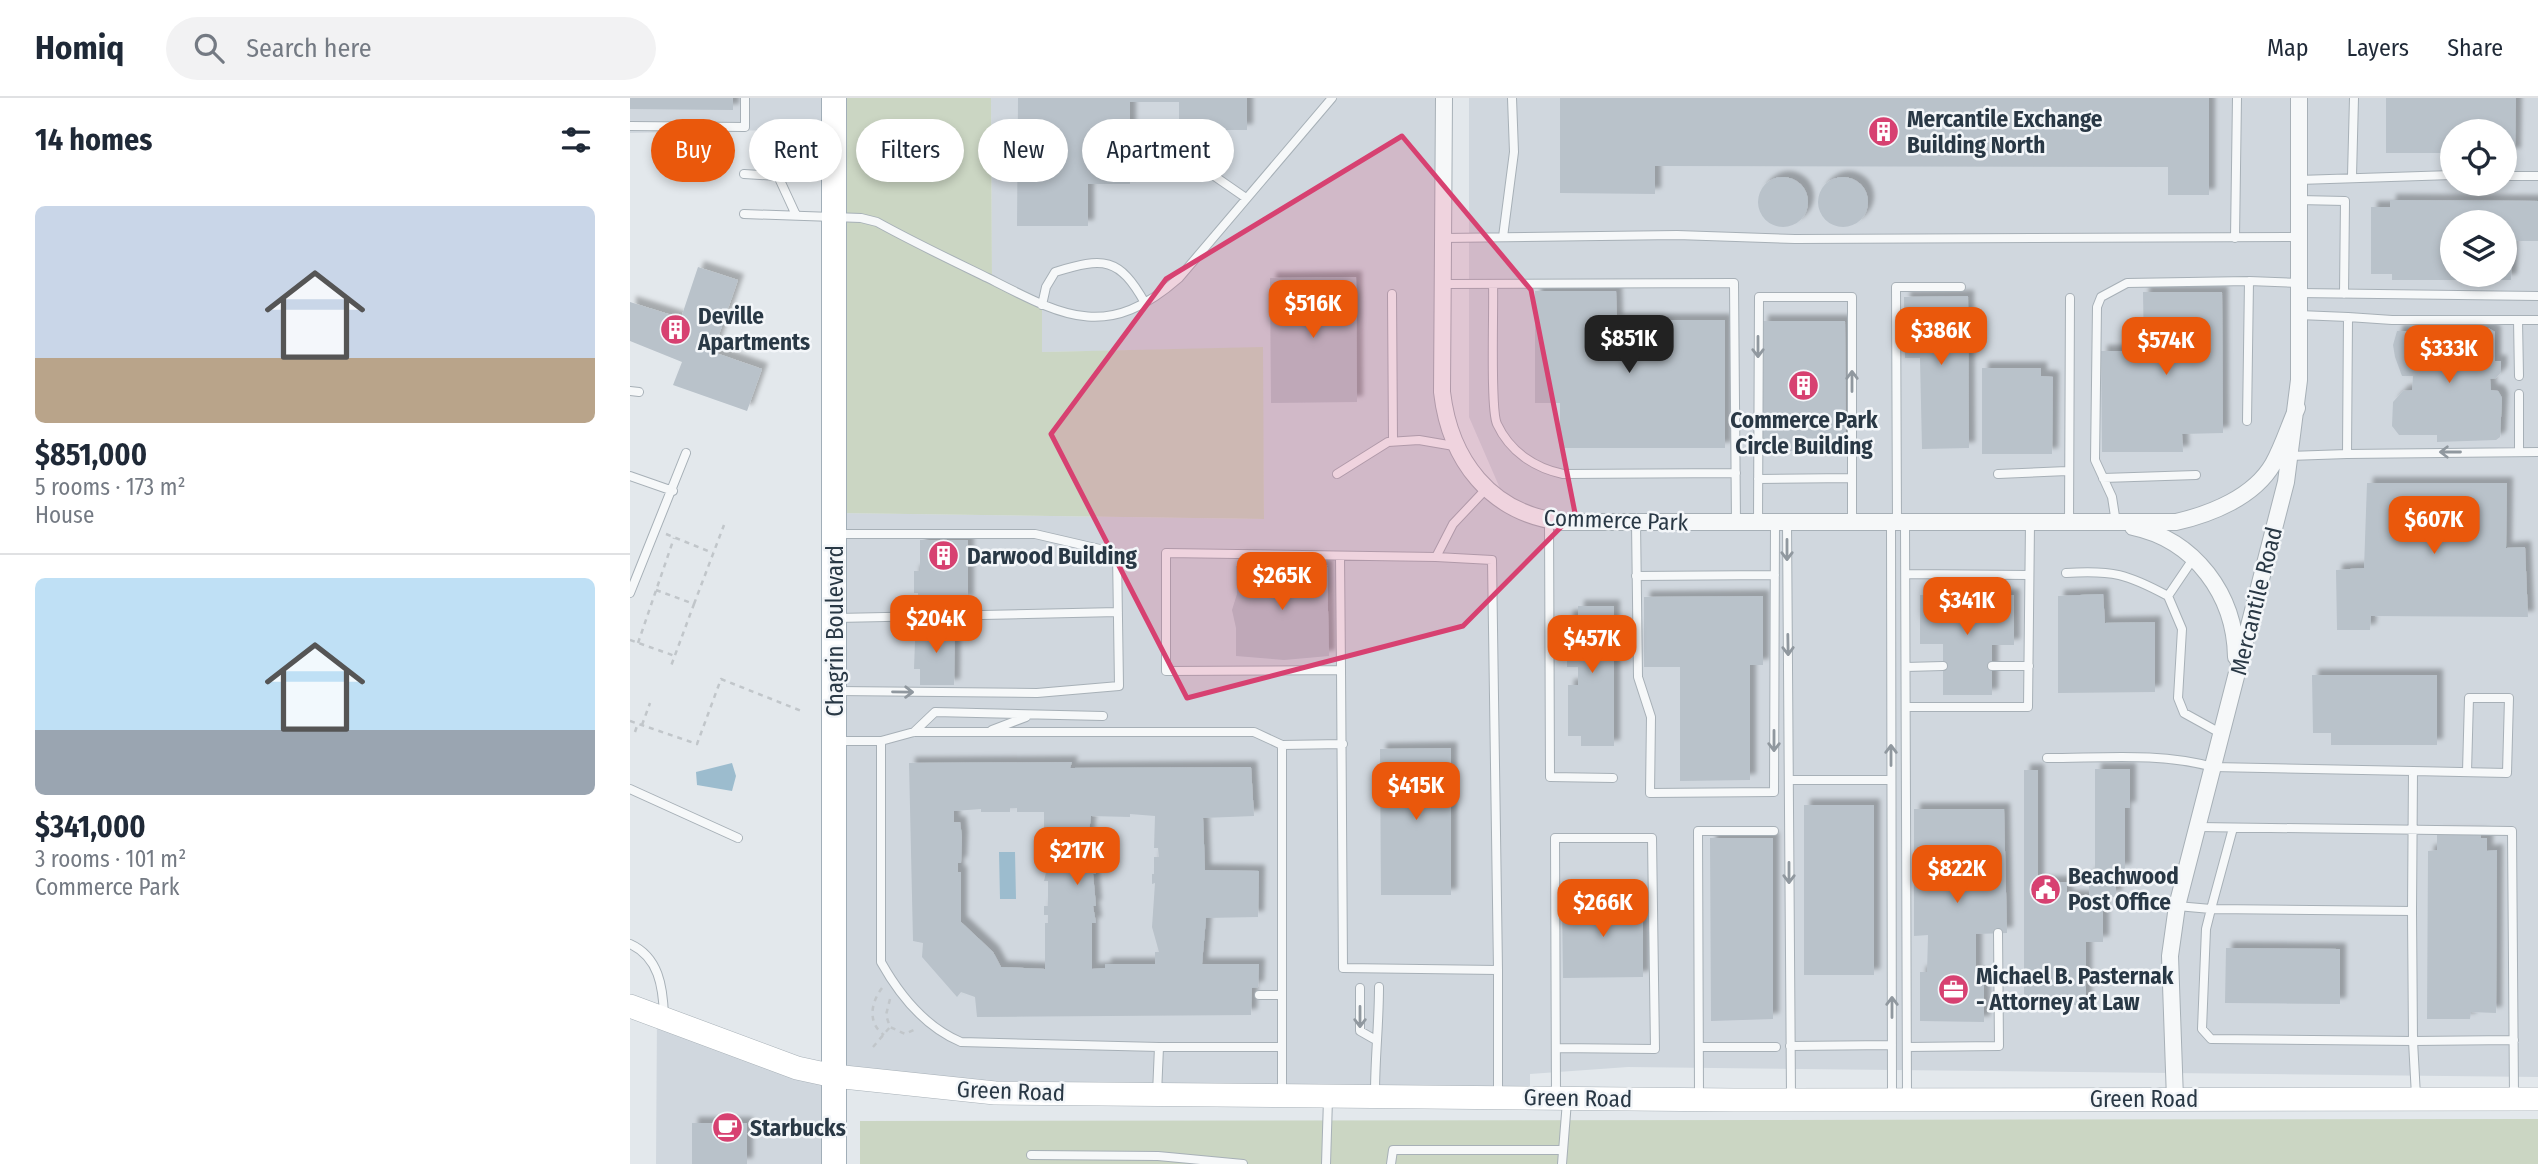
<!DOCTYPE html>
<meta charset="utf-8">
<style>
body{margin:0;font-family:"Fira Sans Condensed",sans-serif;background:#f2f2f3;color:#1f2937;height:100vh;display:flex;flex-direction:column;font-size:26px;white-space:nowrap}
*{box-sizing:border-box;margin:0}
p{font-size:23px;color:#747a83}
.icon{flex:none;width:38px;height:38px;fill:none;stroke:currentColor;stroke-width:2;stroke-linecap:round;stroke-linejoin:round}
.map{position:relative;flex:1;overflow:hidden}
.details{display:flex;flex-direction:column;background:#fff;width:630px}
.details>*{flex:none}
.hud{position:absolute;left:21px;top:21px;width:665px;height:63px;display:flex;gap:14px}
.tools{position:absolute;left:1810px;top:21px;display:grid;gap:14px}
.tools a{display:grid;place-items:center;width:77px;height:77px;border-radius:50%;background:#fff;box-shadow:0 4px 10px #0003;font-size:35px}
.price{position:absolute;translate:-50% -60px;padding:0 16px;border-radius:14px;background:#ea580c;color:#fff;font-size:23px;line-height:46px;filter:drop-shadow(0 2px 4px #0008)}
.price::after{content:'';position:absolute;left:50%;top:42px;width:21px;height:16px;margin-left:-10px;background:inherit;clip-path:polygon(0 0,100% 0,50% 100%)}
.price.on{background:#222;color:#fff}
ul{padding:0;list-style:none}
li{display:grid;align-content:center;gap:14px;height:371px;padding:0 35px}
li+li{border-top:2px solid #e0e1e3}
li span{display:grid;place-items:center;height:217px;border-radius:10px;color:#555}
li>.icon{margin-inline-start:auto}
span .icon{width:126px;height:126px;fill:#fffc;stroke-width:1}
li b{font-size:30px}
h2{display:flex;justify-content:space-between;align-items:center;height:84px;padding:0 35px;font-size:30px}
.chip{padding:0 24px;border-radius:32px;background:#fff;box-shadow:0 4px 10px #0003;font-size:24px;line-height:63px}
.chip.on{background:#ea580c;color:#fff}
header{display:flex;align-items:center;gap:42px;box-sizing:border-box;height:98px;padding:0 35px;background:#fff;border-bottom:2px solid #e0e1e3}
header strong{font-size:33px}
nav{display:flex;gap:38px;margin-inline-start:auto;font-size:24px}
.search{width:490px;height:63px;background:#f2f2f3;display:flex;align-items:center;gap:18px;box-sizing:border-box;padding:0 24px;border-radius:38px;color:#747a83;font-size:26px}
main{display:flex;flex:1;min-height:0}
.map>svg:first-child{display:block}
.built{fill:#d0d7de;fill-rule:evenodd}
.green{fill:#cbd6c3}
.water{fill:#9cbcce}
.building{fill:#b9c2ca;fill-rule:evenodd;filter:url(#shadow)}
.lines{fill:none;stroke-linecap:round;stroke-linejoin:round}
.lane-casing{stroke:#a7b0b7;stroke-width:10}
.street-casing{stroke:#a7b0b7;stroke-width:18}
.secondary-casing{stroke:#a7b0b7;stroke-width:24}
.primary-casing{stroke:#a1aeb8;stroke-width:26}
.path{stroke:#c1c6ca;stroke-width:2.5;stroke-dasharray:5 5;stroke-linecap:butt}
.lane{stroke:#f6f8f9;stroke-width:8}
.street{stroke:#f6f8f9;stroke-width:16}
.secondary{stroke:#fff;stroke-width:23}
.primary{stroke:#fff;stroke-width:24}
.oneway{stroke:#90989f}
.marked{fill:#d74171;fill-opacity:0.2;stroke:#d74171;stroke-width:5;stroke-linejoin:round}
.labels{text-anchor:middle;stroke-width:5;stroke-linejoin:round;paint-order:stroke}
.poi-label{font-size:23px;font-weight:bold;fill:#293845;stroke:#f3f6f9;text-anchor:start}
.street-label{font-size:23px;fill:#293845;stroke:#f3f6f9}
</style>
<header>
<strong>Homiq</strong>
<div class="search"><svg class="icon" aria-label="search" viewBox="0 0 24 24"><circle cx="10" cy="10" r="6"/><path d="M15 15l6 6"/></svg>Search here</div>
<nav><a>Map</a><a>Layers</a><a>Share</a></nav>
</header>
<main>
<section class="details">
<h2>14 homes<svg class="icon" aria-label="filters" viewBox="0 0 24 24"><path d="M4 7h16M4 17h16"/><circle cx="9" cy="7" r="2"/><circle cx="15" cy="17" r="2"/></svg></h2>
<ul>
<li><span style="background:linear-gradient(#c9d6e8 70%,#b9a48a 0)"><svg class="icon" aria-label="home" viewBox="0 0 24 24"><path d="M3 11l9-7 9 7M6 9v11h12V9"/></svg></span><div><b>$851,000</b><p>5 rooms · 173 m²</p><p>House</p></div></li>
<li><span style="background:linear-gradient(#bfe0f5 70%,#9aa5b1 0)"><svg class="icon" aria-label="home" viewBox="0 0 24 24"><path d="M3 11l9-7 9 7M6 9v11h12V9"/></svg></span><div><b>$341,000</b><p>3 rooms · 101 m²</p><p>Commerce Park</p></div></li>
</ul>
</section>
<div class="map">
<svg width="1908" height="1066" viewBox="0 0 1908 1066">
<defs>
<filter id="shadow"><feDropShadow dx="6" dy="-6" stdDeviation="2" flood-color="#0004"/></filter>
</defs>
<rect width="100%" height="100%" fill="#e3e8ec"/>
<path class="built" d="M0,0H204V31L0,35Z
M361,0H814L812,294L824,348L875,402L839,319V0H1908V979L998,969L900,976V1000H651L204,978V1066H26L27,918L203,978L205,415L634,421L632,250L412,254L362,183ZM1822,33H1874V86H1822ZM1822,124H1874V177H1822Z"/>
<path class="green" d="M204,0H361L362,183L412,207V254L633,249L634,421L205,415Z
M1908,1021V1066H230V1023Z"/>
<path class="water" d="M102,665L106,678L102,693L67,687L66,674Z
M385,754L386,801H370L369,754Z"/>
<path class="building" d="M0,0H103V12L0,11Z
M388,0H617V32H549V4H500V86H458V128H387Z
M930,0H1579V97H1538V69L1025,68V96L930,95Z
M1756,0H1886L1885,56L1874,55V33H1822V55H1756Z
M1188 104a25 25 0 1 1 50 0a25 25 0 1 1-50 0Z
M1128 104a25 25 0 1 1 50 0a25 25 0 1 1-50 0Z
M1760,102L1908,103V143H1882L1881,182H1762V176H1741V109H1760ZM1822,124H1874V177H1822Z
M68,169L108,182L83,254L132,271L117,313L43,287L52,264L0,243V204L51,220Z
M726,179L727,304L641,305L640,180Z
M905,193H986L987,222H1095V350H930V305H905Z
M1513,194H1592L1593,335L1552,336L1553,354H1472L1471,253H1514Z
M1338,198L1339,350L1292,351L1290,260H1275L1274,199Z
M1132,223H1215L1216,353H1133Z
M1823,231L1858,230L1865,234V263H1871V274L1866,280L1860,281L1861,292L1868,293L1872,300L1870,339L1866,342L1807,344V337H1769L1762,328L1763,304L1773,293L1782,292L1783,278H1772L1765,259L1763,247L1767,233H1823Z
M1352,270H1411V278L1423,279L1422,356H1352Z
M1737,385H1877L1876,450L1895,449L1898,519L1741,518L1740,532H1707L1706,472L1734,470Z
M290,442H338V503L288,502V495H284V473H290Z
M653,464L669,469L697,467L699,558L654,562L606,558V530L602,512L607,496L606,468L635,469Z
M1473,496L1475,525L1525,524V594L1428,595V498Z
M1290,497H1384V547H1362V597H1313V546H1290Z
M1133,498V567H1120V682L1050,683V569H1014V499Z
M948,508H984V648H951V638H938V587H948V569H937V518H948Z
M290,527L325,528L324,587H290V571H284L285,543H290Z
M1682,577H1807V647H1701V635H1683Z
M821,650V797H751L750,651Z
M442,664L440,670L621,669L624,718L573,720L575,772L629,773L628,819L576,820L572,866H629L628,889L622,890L621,917L347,919L345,899L331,894L327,899L292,859L293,845L283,843L279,665ZM380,710H387V714H414V734H417V740H413V766H418L414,783H418V808H414V817H418V825H415V871L371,869L363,854L331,824V774H328V765H331L332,739L330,724H324V713L351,711V714H380ZM500,716L525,718L524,750H528L529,759H524V776H522V786L525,785L522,829L529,854H525V866H475V870L462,871V825H466L463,808H466L463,776H466V766H462V742H458L461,718L500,719Z
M1465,671H1500V710H1495V772H1486V799H1473V844H1456V907H1394V672H1408V784H1437V798L1459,799V776H1465Z
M1174,707H1244V877H1174Z
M1284,711H1374L1377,835L1346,836V876H1354V924L1290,923V874H1297L1298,837L1284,838Z
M1807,736H1851V740H1857V753L1867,752L1866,915L1841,914L1840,921H1797L1798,753L1807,752Z
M1080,740H1143V921L1081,923Z
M932,802H1013V879L933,880Z
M1596,850L1710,851V906L1595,905Z
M62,1025H117V1066H62Z"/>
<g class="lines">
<defs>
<path id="lane" d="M0,28L115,29V0
M513,60L564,64L616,100
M114,76L148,78L166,117
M1722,78L1724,0
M1874,78H1908
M1669,82L1822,77
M1669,102L1715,103L1714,196
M114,116L231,120L247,124C283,144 321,162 358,180C433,218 476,244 549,180L702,0
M873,139L884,54L882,0
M813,140L1047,137L1165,141L1669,139
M1605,140L1607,0
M1619,183L1668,185
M813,186L1104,185L1106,425
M863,186C864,209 860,312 867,326C880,354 905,370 933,376L1106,375
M1669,195L1908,198
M762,196L763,343
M412,207L416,189L425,174C474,159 489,159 515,205
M1718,219L1762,222H1908
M1888,222L1889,278
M0,293L9,294
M1889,296V354
M1717,356L1908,354
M1659,358L1717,356L1718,219L1669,217
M707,376L758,344L789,342L824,348
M1368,376L1437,373
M0,378L43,393
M1473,380L1566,377
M1128,381L1222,380
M857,390L823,426L806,459L536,455V573L711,572L713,870L868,872V997
M919,423L920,679L983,680
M1006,424L1008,579L1021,619L1020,695L1144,694L1145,425
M1128,425L1129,199H1222V425
M1157,425L1161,999
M1261,425L1262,999
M1267,425L1266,189H1331
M1275,425L1277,1000
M1439,425L1440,200
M1486,425L1482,399L1465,362L1467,209L1471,199L1497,185L1619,183L1617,323
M710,458L711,572
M806,459L862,462L868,872
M1563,461L1538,498L1552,531L1548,600L1554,615L1592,636
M1436,475C1483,472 1497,476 1538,498
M1276,476L1399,477
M1006,478L1145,477
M0,495L56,355
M207,520L488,514
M1362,568H1399
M1276,569L1313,568
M207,593L407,595L489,588L487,455L405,436H207
M1276,609H1398L1400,425
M362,632L396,619
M284,634L305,614L473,618
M208,643H251L284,634H624L652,647V995
M251,643V864C270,898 295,929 331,944L529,949L527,996
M652,647L713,646
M1417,660C1472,660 1530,654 1583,669L1783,673L1782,813
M1783,673L1877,675L1879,600H1839L1837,674
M1159,682H1261
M0,691L108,740
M1568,729L1882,733L1884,998
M1603,730L1581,811L1782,813L1783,943L1884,942
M1547,808L1581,811L1576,831L1572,931L1581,941L1783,943L1786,998
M0,846C29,859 33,889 34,918
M730,890V933L744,941
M629,897H652
M1160,948L1262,947
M529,949H652
M1069,949H1146
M1277,949L1369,948L1368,835
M926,950L1025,951L1022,740H925L926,997
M745,995C745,959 749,926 749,889
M1069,999L1068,733H1144
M401,1057L528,1058L613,1066
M696,1066L698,1001
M761,1066L763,1052H932
M932,1066L937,1003"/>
<path id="street" d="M814,0L812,294C820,362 860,415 931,424H1546C1581,416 1624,399 1643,366C1653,348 1659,328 1667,310
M1503,429C1565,442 1605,497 1606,559
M1545,1001L1540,858L1547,808L1656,384L1669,282V0"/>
<path id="secondary" d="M0,908L167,970L204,978L365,995L1104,1002L1908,1001"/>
<path id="primary" d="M204,1066V0"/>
</defs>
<use href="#lane" class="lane-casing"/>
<use href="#street" class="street-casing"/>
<use href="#secondary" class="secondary-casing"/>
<use href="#primary" class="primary-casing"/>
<path class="path" d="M36,436L83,455
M26,492L64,506L41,568
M64,506L94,427
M0,542L45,558
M8,545L44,440
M0,623L67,646L91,581L174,614
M12,627L20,605
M5,634L8,625
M252,890C241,904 237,925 254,937
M260,901L256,917L260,929L275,936L288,930
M243,949L260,929"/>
<use href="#lane" class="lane"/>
<use href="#street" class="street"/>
<use href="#secondary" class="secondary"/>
<use href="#primary" class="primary"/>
</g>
<defs><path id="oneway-shaft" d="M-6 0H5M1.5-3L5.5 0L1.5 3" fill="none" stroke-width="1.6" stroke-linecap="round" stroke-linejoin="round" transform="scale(1.75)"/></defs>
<g class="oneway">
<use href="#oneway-shaft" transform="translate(1128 249) rotate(90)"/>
<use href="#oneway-shaft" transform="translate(1222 283) rotate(-90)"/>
<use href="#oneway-shaft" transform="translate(1820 354) rotate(-180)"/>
<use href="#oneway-shaft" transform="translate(1157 452) rotate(90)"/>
<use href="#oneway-shaft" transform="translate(1158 547) rotate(89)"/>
<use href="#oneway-shaft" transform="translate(273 594) rotate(1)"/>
<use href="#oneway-shaft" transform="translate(1144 643) rotate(90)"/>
<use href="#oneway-shaft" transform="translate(1261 657) rotate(-90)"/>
<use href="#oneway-shaft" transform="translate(1159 775) rotate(90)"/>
<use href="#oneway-shaft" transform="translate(1262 909) rotate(-90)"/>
<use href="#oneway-shaft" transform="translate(730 919) rotate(90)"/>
</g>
<path class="marked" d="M772,38L901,192L945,415L833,528L557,600L421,336L536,181Z"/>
<defs>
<symbol id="building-disc" viewBox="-11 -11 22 22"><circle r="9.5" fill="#d74171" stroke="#f3f6f9"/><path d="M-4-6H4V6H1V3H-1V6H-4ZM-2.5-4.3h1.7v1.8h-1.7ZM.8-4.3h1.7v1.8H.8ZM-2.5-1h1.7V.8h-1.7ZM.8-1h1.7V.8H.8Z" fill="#fff"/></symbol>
<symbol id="civic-disc" viewBox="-11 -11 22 22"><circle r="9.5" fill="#d74171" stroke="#f3f6f9"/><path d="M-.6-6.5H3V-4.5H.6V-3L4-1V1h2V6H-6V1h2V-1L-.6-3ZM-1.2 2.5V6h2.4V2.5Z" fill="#fff"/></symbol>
<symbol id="office-disc" viewBox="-11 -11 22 22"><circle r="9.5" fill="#d74171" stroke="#f3f6f9"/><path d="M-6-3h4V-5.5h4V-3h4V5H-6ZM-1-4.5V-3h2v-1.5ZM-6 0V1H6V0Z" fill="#fff"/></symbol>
<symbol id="cafe-disc" viewBox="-11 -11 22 22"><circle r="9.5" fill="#d74171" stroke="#f3f6f9"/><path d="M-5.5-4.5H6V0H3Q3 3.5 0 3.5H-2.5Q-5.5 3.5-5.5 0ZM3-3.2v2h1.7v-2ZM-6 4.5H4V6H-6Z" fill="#fff"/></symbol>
</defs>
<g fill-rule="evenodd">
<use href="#building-disc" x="1236" y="16" width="35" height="35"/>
<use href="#building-disc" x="28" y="214" width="35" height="35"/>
<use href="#building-disc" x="1156" y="270" width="35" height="35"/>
<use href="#building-disc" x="296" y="440" width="35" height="35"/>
<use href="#civic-disc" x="1398" y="774" width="35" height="35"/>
<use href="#office-disc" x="1306" y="874" width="35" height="35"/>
<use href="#cafe-disc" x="80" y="1012" width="35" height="35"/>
</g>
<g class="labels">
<g class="poi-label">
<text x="1277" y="29">Mercantile Exchange<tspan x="1277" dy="26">Building North</tspan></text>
<text x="68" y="226">Deville<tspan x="68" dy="26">Apartments</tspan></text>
<text x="1174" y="330" text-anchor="middle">Commerce Park<tspan x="1174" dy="26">Circle Building</tspan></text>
<text x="337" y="466">Darwood Building</text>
<text x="1438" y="786">Beachwood<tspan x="1438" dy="26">Post Office</tspan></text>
<text x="1346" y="886">Michael B. Pasternak<tspan x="1346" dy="26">- Attorney at Law</tspan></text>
<text x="120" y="1038">Starbucks</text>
</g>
<g class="street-label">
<text transform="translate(986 422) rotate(2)" y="8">Commerce Park</text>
<text transform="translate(1626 503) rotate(-76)" y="8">Mercantile Road</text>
<text transform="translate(205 533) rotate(-90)" y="8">Chagrin Boulevard</text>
<text transform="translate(381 993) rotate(2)" y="8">Green Road</text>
<text transform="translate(948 1000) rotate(1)" y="8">Green Road</text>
<text x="1514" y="1009">Green Road</text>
</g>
</g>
</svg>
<div class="tools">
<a><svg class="icon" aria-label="locate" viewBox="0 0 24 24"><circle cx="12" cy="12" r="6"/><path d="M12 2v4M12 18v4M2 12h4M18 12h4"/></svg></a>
<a><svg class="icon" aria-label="layers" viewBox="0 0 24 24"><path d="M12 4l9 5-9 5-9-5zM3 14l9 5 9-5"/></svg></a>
</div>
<b class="price" style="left:683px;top:242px">$516K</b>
<b class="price" style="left:1311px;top:269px">$386K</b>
<b class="price on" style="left:999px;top:277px">$851K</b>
<b class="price" style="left:1536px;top:279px">$574K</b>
<b class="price" style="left:1819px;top:287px">$333K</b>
<b class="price" style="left:1804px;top:458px">$607K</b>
<b class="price" style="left:652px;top:514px">$265K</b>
<b class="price" style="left:1337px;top:539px">$341K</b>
<b class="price" style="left:306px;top:557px">$204K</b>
<b class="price" style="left:962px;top:577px">$457K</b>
<b class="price" style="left:786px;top:724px">$415K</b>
<b class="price" style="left:447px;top:789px">$217K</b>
<b class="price" style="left:1327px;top:807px">$822K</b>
<b class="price" style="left:973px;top:841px">$266K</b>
<div class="hud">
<a class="chip on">Buy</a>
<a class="chip">Rent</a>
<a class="chip">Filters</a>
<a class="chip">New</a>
<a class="chip">Apartment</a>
</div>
</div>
</main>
